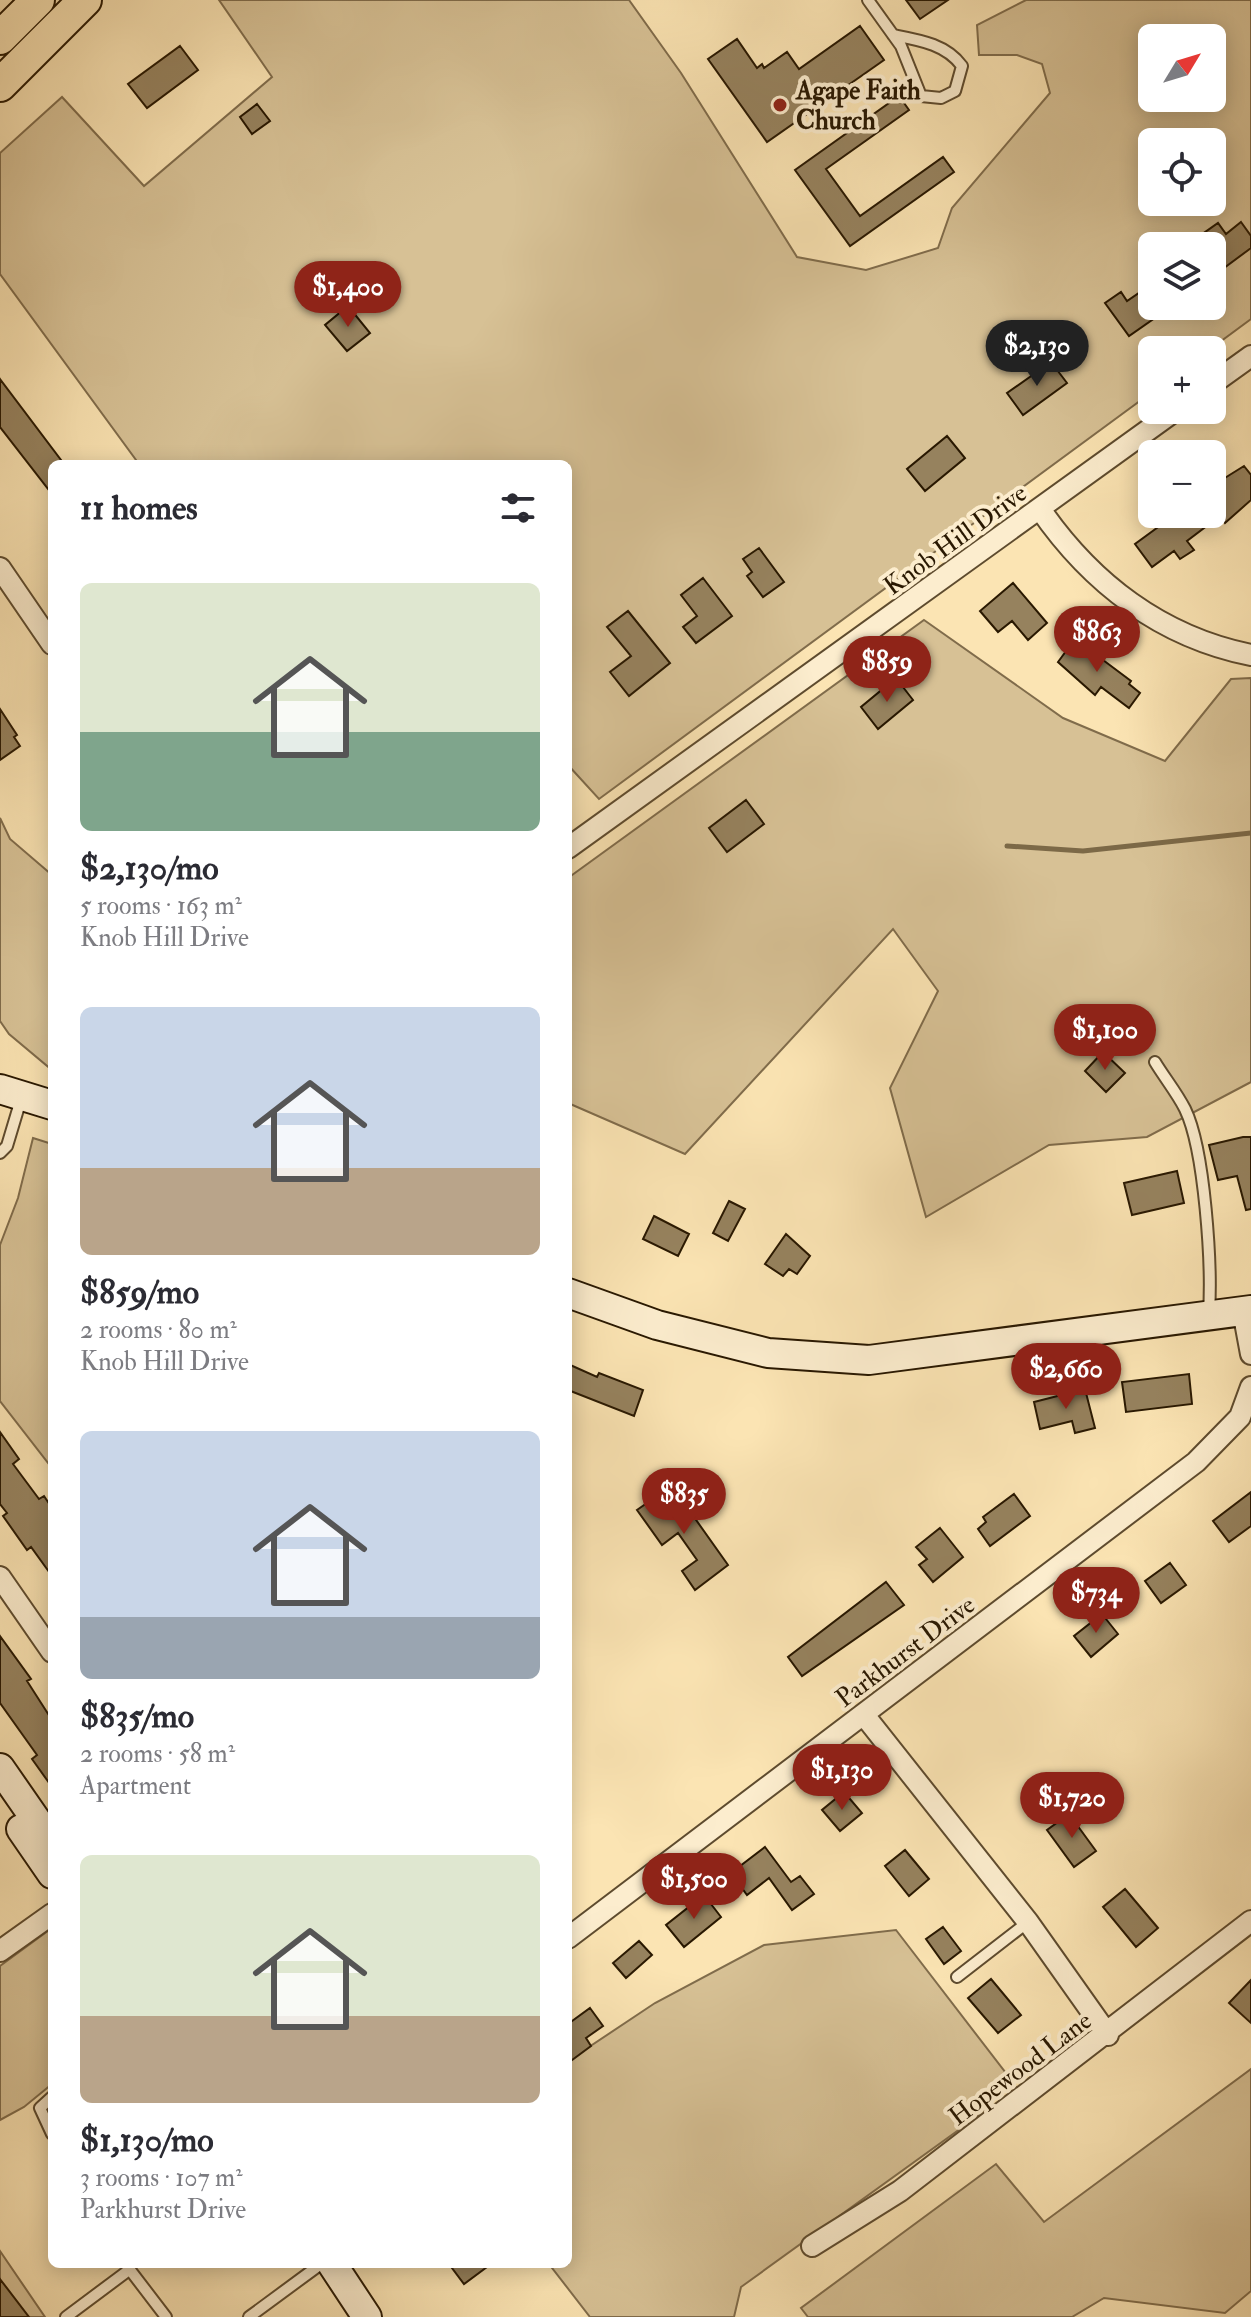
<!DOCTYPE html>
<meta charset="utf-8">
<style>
body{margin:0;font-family:"IM FELL Double Pica",serif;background:#f2f2f3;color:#2b2b33;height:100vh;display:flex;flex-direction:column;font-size:30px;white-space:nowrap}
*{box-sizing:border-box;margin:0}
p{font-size:26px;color:#7c7c81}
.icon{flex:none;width:44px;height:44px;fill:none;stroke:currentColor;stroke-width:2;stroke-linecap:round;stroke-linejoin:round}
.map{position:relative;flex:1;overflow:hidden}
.sheet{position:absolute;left:48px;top:460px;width:524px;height:1808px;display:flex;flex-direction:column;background:#fff;border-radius:12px;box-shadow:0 4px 20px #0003}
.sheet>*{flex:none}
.needle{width:52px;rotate:52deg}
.tools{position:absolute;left:1138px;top:24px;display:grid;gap:16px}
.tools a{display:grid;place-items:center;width:88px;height:88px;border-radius:12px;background:#fff;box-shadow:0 4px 20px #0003;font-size:40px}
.price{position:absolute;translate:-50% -68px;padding:0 18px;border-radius:28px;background:#8f2418;color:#fff;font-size:26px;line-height:52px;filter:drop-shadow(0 2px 4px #0008)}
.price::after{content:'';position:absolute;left:50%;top:48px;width:24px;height:18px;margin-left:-12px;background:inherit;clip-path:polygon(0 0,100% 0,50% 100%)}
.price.current{background:#222;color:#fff}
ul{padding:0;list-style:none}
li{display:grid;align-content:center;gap:16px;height:424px;padding:0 32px}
li span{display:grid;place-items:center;height:248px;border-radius:12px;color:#555}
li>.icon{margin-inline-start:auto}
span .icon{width:144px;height:144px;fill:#fffc;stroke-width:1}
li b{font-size:34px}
h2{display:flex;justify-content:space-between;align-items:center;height:96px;padding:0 32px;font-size:34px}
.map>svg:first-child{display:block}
.green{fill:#d7c195;stroke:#806c4b;stroke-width:2;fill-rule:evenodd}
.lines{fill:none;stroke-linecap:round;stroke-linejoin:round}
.stream{stroke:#7c6947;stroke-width:5}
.building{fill:#96825e;stroke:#291801;stroke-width:2}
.lane-casing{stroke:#5e4b2e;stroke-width:14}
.street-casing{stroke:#5e4b2e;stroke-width:24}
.secondary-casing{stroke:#291801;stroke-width:32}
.primary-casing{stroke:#291801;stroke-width:36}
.lane{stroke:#fcedce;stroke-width:10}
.street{stroke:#fcedce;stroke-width:20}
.secondary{stroke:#fcedce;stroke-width:28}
.primary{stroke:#fbe4b3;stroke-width:32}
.poi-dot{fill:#8f2418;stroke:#fcedce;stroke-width:3}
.labels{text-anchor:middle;stroke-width:8;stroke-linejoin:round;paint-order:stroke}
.poi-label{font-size:26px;font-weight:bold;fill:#291801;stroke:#fcedce;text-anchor:start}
.street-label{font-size:26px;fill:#291801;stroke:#fcedce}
</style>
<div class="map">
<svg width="1251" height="2317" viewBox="0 0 1251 2317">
<rect width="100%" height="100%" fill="#fbe4b3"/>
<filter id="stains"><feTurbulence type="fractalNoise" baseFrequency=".0025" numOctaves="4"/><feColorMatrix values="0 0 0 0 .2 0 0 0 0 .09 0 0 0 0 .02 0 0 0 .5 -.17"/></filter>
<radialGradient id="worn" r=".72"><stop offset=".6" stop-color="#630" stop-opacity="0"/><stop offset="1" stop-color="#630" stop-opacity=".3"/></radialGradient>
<path class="green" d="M219,0H629L681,73L797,257L866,270L938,248L952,208L1050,93L1042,64L1017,55H979L977,25L1026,0H1251V319L1209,350H1152V392L599,799L568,765V464H139L0,274V153L62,97L144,186L272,77ZM1152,38H1212V98H1152ZM1152,142H1212V202H1152ZM1152,246H1212V306H1152Z
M924,620L1063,718L1165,761L1231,679L1251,678V1082L1147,1137L1049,1145L926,1217L890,1088L938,991L893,929L685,1154L568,1103V878Z
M0,818L10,839L52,875V1070L9,1034L0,1021Z
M33,1138L52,1144V1468L0,1401V1245L18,1198Z
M52,1928V2084L24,2107L0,2120V1966Z
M896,1930L1012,2081L978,2116L741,2287L734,2317H590L549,2264H568V2061L655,2003L764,1945Z
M1251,2069V2291L1225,2313L1104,2298L1072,2317H808L801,2308L996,2164L1044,2222Z
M0,2251L45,2317H0Z"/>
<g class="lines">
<path class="stream" d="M1007,846L1083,851L1251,833"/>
</g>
<path class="building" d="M906,0H948L920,19Z
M860,26L884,60L767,142L708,59L737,39L757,68L762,64L764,68L787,52L799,69Z
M180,46L198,70L147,108L128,84Z
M899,96L909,110L826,169L860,216L943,157L954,172L850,246L795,170Z
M257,104L270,121L252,134L240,117Z
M1241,222L1251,236V248L1224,268L1212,246L1201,235L1218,223L1226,234Z
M1152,284V306H1172L1129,336L1105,303L1121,292L1127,301Z
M348,306L370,333L347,351L325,325Z
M1051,362L1067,383L1023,415L1007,393Z
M0,379L64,464H52V494L0,427Z
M947,436L965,458L925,491L907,469Z
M1244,466L1251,475V500L1225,523L1220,516L1187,541L1194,550L1180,559L1174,551L1152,567L1135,544L1176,514H1212V486Z
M759,548L784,582L763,597L747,576L752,572L743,559Z
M703,578L732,616L696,643L683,627L697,616L681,595Z
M1013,583L1047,623L1028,640L1012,621L998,632L980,611Z
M628,611L670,663L629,696L610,672L631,656L607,627Z
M1075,639L1131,681L1129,684L1140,693L1129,708L1101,687L1095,695L1058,662Z
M896,678L913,700L878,729L861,707Z
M0,709L17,735L14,737L20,746L0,760Z
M746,800L764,824L727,852L709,828Z
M1103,1052L1125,1073L1106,1092L1085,1071Z
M1243,1137H1251V1209L1246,1210L1237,1176L1218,1180L1209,1145Z
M1177,1171L1184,1203L1132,1215L1124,1183Z
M729,1201L745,1209L728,1241L713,1233Z
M654,1216L689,1234L678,1256L643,1239Z
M786,1234L810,1256L797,1274L789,1269L783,1276L765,1264Z
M568,1364L597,1377L599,1373L643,1390L634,1416L568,1390Z
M1189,1374L1192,1404L1126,1412L1122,1382Z
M1085,1389L1095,1428L1075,1433L1072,1421L1040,1429L1034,1402Z
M0,1432L19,1459L13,1464L39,1499L44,1496L52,1508V1576L31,1547L27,1550L3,1516L7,1513L0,1504Z
M667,1489L685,1513L689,1510L728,1565L695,1590L682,1571L697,1560L678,1533L662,1545L637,1510Z
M1251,1492V1526L1229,1542L1213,1521Z
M1014,1494L1030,1516L990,1546L978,1529L986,1522L983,1517Z
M940,1528L963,1557L933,1582L919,1565L927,1559L916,1547Z
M1170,1563L1186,1585L1161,1603L1145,1581Z
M886,1582L904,1605L802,1676L788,1657Z
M1102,1614L1118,1634L1091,1657L1074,1636Z
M0,1636L31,1679L27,1681L52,1720V1787L32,1759L37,1755L0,1703Z
M844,1792L862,1813L840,1831L822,1810Z
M1069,1814L1096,1851L1074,1867L1047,1830Z
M765,1847L791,1882L800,1876L814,1894L792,1910L769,1878L747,1895L731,1873Z
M905,1850L929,1879L909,1896L885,1866Z
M1125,1889L1158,1928L1136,1947L1103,1907Z
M704,1895L721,1917L684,1947L666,1925Z
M943,1927L961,1951L944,1964L926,1939Z
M639,1941L652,1955L626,1978L613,1963Z
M991,1979L1021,2015L998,2033L968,1998Z
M1251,1980V2023L1229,2003Z
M590,2008L603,2026L586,2038L591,2046L568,2063V2024Z
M449,2264H491L464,2284Z
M0,2279L29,2317H0Z"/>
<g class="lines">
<defs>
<path id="lane" d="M868,0L901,46L921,96L941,98L955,91L962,66C946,44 919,40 893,35
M1155,1062C1164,1077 1177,1093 1185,1109C1205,1150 1212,1266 1209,1312
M0,1153L7,1146L22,1096
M957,1977L1028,1922
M52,2097L40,2108L52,2134
M127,2266L166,2317
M66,2317L129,2270
M249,2317L321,2264"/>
<path id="street" d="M1212,384L1251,356
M1040,509C1091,583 1161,637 1251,655
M0,568L52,644
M568,848L1176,410
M1243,1311L1251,1354
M0,1577L52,1652
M864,1715L1028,1922L1108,2035
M568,1938L1196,1462L1240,1417L1251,1387
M0,1951L52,1914
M812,2246L900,2191L1251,1921"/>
<path id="secondary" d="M0,1089L52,1105
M568,1293L657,1325L768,1353L869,1360L1251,1310
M0,1768L52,1843
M21,1829L52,1874
M332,2264L367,2317"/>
<path id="primary" d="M0,38L38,0
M0,85L85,0"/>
</defs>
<use href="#lane" class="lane-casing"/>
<use href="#street" class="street-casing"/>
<use href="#secondary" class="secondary-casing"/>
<use href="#primary" class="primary-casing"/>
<use href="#lane" class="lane"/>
<use href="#street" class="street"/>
<use href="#secondary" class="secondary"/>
<use href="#primary" class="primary"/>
</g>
<circle class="poi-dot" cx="780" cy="105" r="8"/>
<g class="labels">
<g class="poi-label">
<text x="796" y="99">Agape Faith<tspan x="796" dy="30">Church</tspan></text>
</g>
<g class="street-label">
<text transform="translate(955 539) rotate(-36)" y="9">Knob Hill Drive</text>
<text transform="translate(905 1651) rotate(-37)" y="9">Parkhurst Drive</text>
<text transform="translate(1020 2068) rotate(-37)" y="9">Hopewood Lane</text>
</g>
</g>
<rect width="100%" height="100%" filter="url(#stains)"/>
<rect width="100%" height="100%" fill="url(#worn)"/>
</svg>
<div class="tools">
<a><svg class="needle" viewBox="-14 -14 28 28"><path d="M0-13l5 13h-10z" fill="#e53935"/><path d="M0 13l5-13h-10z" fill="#7c7c81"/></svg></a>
<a><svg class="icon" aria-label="locate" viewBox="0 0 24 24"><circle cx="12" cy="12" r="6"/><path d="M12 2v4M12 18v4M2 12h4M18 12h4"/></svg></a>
<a><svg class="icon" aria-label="layers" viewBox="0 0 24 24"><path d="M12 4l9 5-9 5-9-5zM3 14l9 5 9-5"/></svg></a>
<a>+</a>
<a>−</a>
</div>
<b class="price" style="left:348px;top:329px">$1,400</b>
<b class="price current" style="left:1037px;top:388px">$2,130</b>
<b class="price" style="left:1097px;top:674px">$863</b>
<b class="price" style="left:887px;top:704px">$859</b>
<b class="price" style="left:1105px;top:1072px">$1,100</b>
<b class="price" style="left:1066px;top:1411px">$2,660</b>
<b class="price" style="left:684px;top:1536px">$835</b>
<b class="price" style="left:1096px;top:1635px">$734</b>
<b class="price" style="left:842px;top:1812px">$1,130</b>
<b class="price" style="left:1072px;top:1840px">$1,720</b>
<b class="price" style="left:694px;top:1921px">$1,500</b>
<section class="sheet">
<h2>11 homes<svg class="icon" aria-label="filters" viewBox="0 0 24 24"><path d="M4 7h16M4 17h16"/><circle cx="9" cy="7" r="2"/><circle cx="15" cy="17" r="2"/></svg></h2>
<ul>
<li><span style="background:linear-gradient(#dfe7d0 60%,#7fa58c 0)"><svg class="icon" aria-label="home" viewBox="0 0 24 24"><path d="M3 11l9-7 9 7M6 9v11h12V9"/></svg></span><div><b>$2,130/mo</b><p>5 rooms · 163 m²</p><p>Knob Hill Drive</p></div></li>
<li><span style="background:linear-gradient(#c9d6e8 65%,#b9a48a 0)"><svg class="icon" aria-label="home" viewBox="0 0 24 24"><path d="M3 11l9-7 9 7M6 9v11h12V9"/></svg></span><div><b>$859/mo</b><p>2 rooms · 80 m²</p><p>Knob Hill Drive</p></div></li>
<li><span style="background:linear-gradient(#c9d6e8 75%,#9aa5b1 0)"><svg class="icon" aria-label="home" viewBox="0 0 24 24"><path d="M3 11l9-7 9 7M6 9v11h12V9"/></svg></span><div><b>$835/mo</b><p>2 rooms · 58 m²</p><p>Apartment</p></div></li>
<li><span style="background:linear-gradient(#dfe7d0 65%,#b9a48a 0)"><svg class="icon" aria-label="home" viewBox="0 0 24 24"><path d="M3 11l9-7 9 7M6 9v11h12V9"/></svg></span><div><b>$1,130/mo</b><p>3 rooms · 107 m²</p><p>Parkhurst Drive</p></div></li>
</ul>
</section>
</div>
